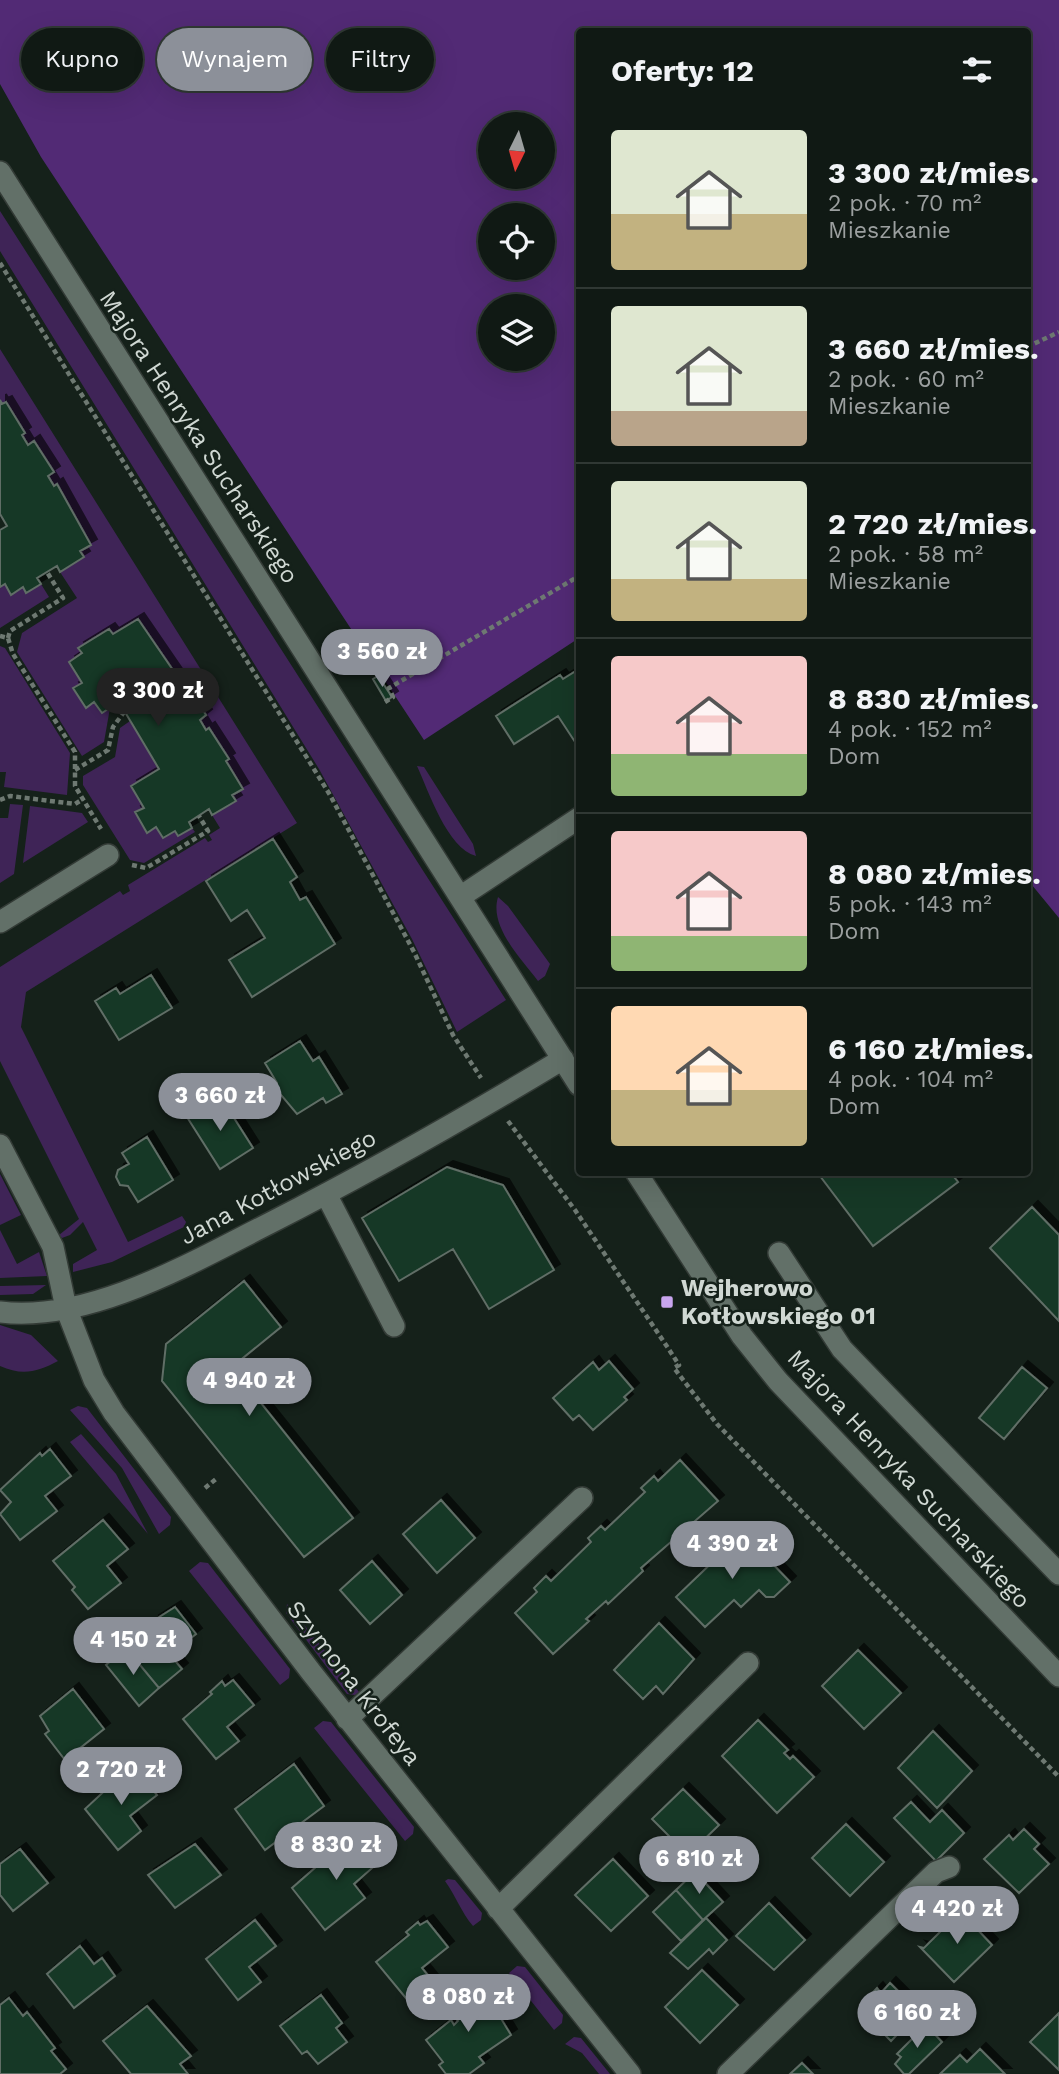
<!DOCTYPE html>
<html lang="pl">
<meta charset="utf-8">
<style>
body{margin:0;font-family:"Work Sans",sans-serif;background:#19221d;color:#f1f3f6;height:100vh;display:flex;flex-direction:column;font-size:26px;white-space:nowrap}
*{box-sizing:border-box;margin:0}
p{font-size:23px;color:#9ca0a0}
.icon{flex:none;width:38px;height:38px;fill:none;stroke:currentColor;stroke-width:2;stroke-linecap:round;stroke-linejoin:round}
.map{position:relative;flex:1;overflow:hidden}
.drawer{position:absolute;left:576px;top:28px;width:455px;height:1148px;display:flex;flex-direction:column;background:#101914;border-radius:7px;box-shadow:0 7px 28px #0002,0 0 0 2px #303834}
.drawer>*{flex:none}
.banner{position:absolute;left:21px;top:28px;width:450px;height:63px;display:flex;gap:14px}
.needle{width:46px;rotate:185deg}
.tools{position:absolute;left:478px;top:112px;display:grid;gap:14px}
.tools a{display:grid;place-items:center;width:77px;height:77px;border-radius:50%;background:#101914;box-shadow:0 7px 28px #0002,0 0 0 2px #303834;font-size:35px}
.price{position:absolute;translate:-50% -60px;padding:0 16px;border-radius:24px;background:#8c9099;color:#fff;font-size:23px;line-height:46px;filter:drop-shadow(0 2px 4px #0008)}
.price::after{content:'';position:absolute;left:50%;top:42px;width:21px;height:16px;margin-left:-10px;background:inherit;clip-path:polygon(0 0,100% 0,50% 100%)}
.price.on{background:#222;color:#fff}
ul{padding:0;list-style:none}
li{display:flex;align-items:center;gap:21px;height:175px;padding:0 35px}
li+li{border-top:2px solid #303834}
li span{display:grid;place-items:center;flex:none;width:196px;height:140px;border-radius:7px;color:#555}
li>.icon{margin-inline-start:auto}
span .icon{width:84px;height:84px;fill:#fffc;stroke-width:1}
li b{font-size:30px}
h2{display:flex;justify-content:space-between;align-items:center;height:84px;padding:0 35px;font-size:30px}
.pill{padding:0 24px;border-radius:32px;background:#101914;box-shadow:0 7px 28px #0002,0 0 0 2px #303834;font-size:24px;line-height:63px}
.pill.on{background:#8c9099;color:#fff}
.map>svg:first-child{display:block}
.green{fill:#3f2457}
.forest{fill:#522a75;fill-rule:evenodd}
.building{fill:#163726;stroke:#606e66;stroke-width:2;filter:url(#shadow)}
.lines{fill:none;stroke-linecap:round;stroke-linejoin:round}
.minor-casing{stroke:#333b36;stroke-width:24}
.path{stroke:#6e7972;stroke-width:4.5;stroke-dasharray:5 3.5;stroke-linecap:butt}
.minor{stroke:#627068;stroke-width:21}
.poi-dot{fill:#c8a5ee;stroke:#15211a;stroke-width:2.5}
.labels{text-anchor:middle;stroke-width:5;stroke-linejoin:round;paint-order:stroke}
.street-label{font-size:24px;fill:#d0d8d3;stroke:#15211a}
.poi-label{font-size:24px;font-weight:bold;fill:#d0d8d3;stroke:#15211a;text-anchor:start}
</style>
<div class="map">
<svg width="1059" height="2074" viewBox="0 0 1059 2074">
<defs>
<filter id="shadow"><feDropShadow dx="6" dy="-6" stdDeviation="0" flood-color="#0009"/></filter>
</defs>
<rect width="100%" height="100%" fill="#15211a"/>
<path class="green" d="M0,211L506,1000L457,1032L412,939L319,769L0,251Z
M0,349L297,823L26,992L21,1027L128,1242L182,1216L186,1222L184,1227L112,1262L73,1272V1264L97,1250L83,1222L70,1235L62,1238L59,1235L79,1219L0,1061V967L120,891L123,895L130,891L128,885L205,838L208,842L212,840L209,835L220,828L212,815L235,801L232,795L243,788L226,761L229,759L200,720L205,715L187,685L181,689L174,678L177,675L138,619L113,634L109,629L78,648L82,653L69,662L82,683L74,688L86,708L94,702L102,713L110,708L104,742L82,756L17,652L22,633L77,598L60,572L83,557L80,551L90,545L57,485L54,486L48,476L53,472L22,435L25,432L6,402L2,404L0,400Z
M5,584L11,595L23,587L27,593L41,584L49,597L0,628V587Z
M0,646L5,648L70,753L67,795L4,787L6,772H0Z
M130,721L159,769L131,786L144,808L136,812L148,832L156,827L163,838L175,831L178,836L192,828L195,832L144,863L130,860L83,785V776L115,757L120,728Z
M417,766L424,767L473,844L476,856C447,848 429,792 417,766Z
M10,804L23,805L14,874L0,883V818H8Z
M30,806L82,813L88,822L23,863Z
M498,897L508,906L550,964L545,976L538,981C521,958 489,927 498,897Z
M0,1174L21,1215L0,1225Z
M0,1230L17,1264L39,1252L47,1276L0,1278Z
M46,1285L33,1294L0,1295V1286Z
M0,1325L31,1335L58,1361C38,1372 22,1376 0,1366Z
M78,1406L87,1408L171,1517L170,1525L159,1534L122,1468L70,1410Z
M81,1434L116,1474L148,1534L70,1442Z
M200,1562L208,1563L290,1669L289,1678L280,1685L189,1571Z
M287,1604L359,1692L355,1695L347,1694L286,1613Z
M323,1721L331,1722L414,1827L413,1834L405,1841L314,1728Z
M448,1879L455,1880L482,1913L481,1920L473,1926C461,1912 456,1896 445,1881Z
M517,1966L525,1967L563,2015L562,2023L554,2030L509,1973Z
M574,2037L581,2038L610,2074H599L582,2053L565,2044Z"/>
<path class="forest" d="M0,0H1059V918L1027,879V32H579V638L424,740L41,157L0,84ZM490,124H542V177H490ZM490,215H542V268H490ZM490,306H542V359H490Z"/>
<path class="building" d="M0,400L2,404L6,402L25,433L22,435L28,445L34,441L54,472L48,476L54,486L57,484L91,545L80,551L84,557L60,572L57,566L37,578L41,584L26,593L23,587L11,595L5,584L0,587V530L7,526L0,514Z
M138,619L177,676L174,678L181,689L186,685L206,715L200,720L206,730L209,728L229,759L226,761L243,789L232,795L236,801L212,815L209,809L189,822L192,828L178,836L175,831L163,838L156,827L147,833L135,812L144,808L131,786L159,769L119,702L102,713L94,702L86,708L73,688L82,683L69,662L82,653L78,648L109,629L113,634Z
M579,669V748L558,716L514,744L496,716L560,675L563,679Z
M378,676L392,697L386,701L373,679Z
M273,839L297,877L290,882L300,900L306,897L335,944L252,997L229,960L265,938L247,910L231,921L206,881Z
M151,975L172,1008L119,1040L95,1001L116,988L120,994Z
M300,1041L313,1061L319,1057L342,1094L326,1103L323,1098L297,1114L276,1089L277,1083L265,1063Z
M220,1096L253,1148L220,1169L187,1117Z
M147,1137L173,1180L138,1202L128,1186L120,1185L116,1177L118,1170L129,1164L122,1153Z
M447,1167L503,1185L554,1270L489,1309L453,1249L399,1281L362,1218Z
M817,1172H950L958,1182L873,1246Z
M1032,1207L1059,1235V1321L990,1248Z
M244,1281L281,1327L232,1367L353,1518L304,1557L162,1381L166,1344Z
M609,1361L633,1389L624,1397L627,1400L593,1430L579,1415L573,1420L553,1398L593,1362L599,1370Z
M1022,1367L1047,1388L1004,1439L979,1418Z
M50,1449L71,1476L45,1496L57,1511L20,1540L0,1514L11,1502L0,1490L40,1453L42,1456Z
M680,1460L718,1501L641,1568L643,1571L608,1604L606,1601L586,1619L589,1621L553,1654L515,1613L537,1592L534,1588L546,1576L551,1581L591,1542L588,1538L601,1526L605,1530L645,1492L641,1488L654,1476L658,1481Z
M441,1500L475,1538L437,1573L403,1534Z
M103,1520L128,1549L107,1566L121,1583L88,1609L72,1590L75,1587L53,1561Z
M743,1533L790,1582L774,1597H766L759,1590L741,1607L734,1600L705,1627L676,1597Z
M372,1561L402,1595L370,1624L340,1590Z
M175,1607L196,1634L170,1655L182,1669L159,1688L126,1648L155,1624L153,1621Z
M659,1623L694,1659L663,1694L656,1686L643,1699L614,1670Z
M126,1648L159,1688L139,1706L106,1665Z
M858,1650L901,1693L864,1729L822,1686Z
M233,1680L254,1705L227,1727L239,1741L216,1759L183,1719L212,1694L210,1692L222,1681L225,1686Z
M73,1689L104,1729L65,1760L45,1734L49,1731L40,1716Z
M758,1720L788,1750L784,1753L790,1759L793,1756L814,1777L777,1813L722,1756Z
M933,1731L972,1771L937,1808L898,1768Z
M294,1764L324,1806L265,1850L235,1809Z
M135,1768L157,1795L130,1816L141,1831L118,1850L85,1809L126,1771L128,1773Z
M683,1789L719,1825L688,1855L652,1819Z
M911,1802L930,1822L942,1810L964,1833L936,1861L894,1818Z
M846,1824L884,1862L850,1896L812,1858Z
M1024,1829L1039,1844L1034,1849L1049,1864L1019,1893L984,1859L1009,1835L1013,1840Z
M358,1836L379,1862L354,1884L365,1898L325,1930L292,1888L348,1839L350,1842Z
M195,1844L221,1875L175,1908L148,1875Z
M20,1849L48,1883L13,1911L0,1895V1864Z
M613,1859L648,1896L611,1931L575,1895Z
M695,1872L723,1902L703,1920L676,1890Z
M676,1890L703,1920L681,1941L653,1912Z
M769,1903L805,1940L774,1970L736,1936Z
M959,1910L992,1945L954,1982L920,1947L924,1948L941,1931L939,1929Z
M706,1918L727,1940L713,1954L709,1949L688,1969L670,1953Z
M255,1920L276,1946L249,1967L261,1982L238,2000L206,1959Z
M427,1921L448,1947L422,1968L435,1984L410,2003L376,1962L409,1935L406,1932L418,1922L420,1925Z
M80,1946L94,1964L102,1958L115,1976L74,2008L47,1974Z
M702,1970L738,2005L700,2043L665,2007Z
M890,1983L919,2012L891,2041L876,2026L879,2022L862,2004L877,1988L881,1993Z
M467,1985L490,2009L494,2007L511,2035L479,2057L484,2063L469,2074H446L439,2065L443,2062L426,2040L451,2020L454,2025L458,2021L444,2003Z
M321,1995L342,2023L336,2028L347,2042L318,2064L307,2051L302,2054L280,2026Z
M9,1998L23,2016L27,2012L55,2048L51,2051L66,2069L60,2074H0V2005Z
M147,2006L191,2056L180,2064L188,2074H131L103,2041Z
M1059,2013V2070L1030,2042Z
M926,2025L942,2042L909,2074H904L895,2064L901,2057L897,2054Z
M980,2049L1005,2074H940L960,2055L967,2062Z
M802,2063L813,2074H790Z"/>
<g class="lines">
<defs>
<path id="minor" d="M0,172L579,1085
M460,897L579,818
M0,922L108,855
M0,1145L53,1247L66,1308L94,1380L114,1413L311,1672L630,2074
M636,1172L742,1336L778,1381L1059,1676
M326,1194L394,1326
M779,1253L842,1349L1059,1574
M0,1312C89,1323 193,1262 270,1223C370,1172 467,1117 563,1059
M347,1719L582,1498
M498,1909L748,1663
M728,2074L936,1872L949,1867"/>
</defs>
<use href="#minor" class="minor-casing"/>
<path class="path" d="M0,263L330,795L414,952L453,1035L481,1078
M1027,347L1059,332
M0,636L8,638L13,654L75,752V786L101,829
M8,638L10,631L63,598L47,572
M385,702L393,697L389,688L579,576
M75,770L108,750L113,727L124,712
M0,800L10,796L75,804L83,799
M132,865L146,868L208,831L199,816
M508,1121L575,1210L668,1348L679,1365L674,1368L717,1424L1059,1777
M205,1488L216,1479"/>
<use href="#minor" class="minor"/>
</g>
<rect class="poi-dot" x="660" y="1295" width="14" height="14" rx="3.5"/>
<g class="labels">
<g class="street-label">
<text transform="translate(199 437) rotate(57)" y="8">Majora Henryka Sucharskiego</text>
<text transform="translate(278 1187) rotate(-28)" y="8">Jana Kotłowskiego</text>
<text transform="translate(909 1479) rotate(47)" y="8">Majora Henryka Sucharskiego</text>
<text transform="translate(354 1683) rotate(52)" y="8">Szymona Krofeya</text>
</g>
<g class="poi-label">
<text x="681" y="1296">Wejherowo<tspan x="681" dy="28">Kotłowskiego 01</tspan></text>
</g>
</g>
</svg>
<div class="tools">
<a><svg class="needle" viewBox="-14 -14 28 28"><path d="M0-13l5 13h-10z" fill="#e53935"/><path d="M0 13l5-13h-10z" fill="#9ca0a0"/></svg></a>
<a><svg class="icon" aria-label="locate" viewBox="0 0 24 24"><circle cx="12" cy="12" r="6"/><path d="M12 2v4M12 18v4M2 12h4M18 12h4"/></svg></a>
<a><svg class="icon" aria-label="layers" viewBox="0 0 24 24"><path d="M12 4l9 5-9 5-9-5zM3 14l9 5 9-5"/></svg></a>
</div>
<b class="price" style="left:382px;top:689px">3 560 zł</b>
<b class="price on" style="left:158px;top:728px">3 300 zł</b>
<b class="price" style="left:220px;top:1133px">3 660 zł</b>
<b class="price" style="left:249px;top:1418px">4 940 zł</b>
<b class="price" style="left:732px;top:1581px">4 390 zł</b>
<b class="price" style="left:133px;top:1677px">4 150 zł</b>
<b class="price" style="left:121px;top:1807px">2 720 zł</b>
<b class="price" style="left:336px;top:1882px">8 830 zł</b>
<b class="price" style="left:699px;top:1896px">6 810 zł</b>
<b class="price" style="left:957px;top:1946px">4 420 zł</b>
<b class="price" style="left:468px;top:2034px">8 080 zł</b>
<b class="price" style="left:917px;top:2050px">6 160 zł</b>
<div class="banner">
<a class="pill">Kupno</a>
<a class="pill on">Wynajem</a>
<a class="pill">Filtry</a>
</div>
<section class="drawer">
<h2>Oferty: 12<svg class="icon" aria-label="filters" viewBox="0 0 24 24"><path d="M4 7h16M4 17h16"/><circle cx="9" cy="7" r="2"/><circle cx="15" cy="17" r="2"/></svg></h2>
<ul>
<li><span style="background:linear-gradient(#dfe7d0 60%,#c2b280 0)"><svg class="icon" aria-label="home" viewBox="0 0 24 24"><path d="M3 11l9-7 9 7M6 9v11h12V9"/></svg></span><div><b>3 300 zł/mies.</b><p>2 pok. · 70 m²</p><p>Mieszkanie</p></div></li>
<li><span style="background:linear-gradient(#dfe7d0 75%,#b9a48a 0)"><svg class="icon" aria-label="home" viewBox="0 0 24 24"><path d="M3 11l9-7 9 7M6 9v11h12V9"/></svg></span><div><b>3 660 zł/mies.</b><p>2 pok. · 60 m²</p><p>Mieszkanie</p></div></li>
<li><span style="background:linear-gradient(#dfe7d0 70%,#c2b280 0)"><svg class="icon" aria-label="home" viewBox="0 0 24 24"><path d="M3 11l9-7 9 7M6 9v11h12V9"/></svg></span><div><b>2 720 zł/mies.</b><p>2 pok. · 58 m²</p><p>Mieszkanie</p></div></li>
<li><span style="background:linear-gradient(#f6c9c9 70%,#8fb573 0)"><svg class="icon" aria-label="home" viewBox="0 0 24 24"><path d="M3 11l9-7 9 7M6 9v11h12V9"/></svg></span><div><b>8 830 zł/mies.</b><p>4 pok. · 152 m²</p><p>Dom</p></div></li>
<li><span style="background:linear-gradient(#f6c9c9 75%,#8fb573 0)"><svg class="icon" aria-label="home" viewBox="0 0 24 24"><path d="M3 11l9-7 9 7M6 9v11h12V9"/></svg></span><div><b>8 080 zł/mies.</b><p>5 pok. · 143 m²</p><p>Dom</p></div></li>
<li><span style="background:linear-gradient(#ffd9b3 60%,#c2b280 0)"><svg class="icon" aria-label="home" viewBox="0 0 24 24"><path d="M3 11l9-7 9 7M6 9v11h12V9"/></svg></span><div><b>6 160 zł/mies.</b><p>4 pok. · 104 m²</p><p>Dom</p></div></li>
</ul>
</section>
</div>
